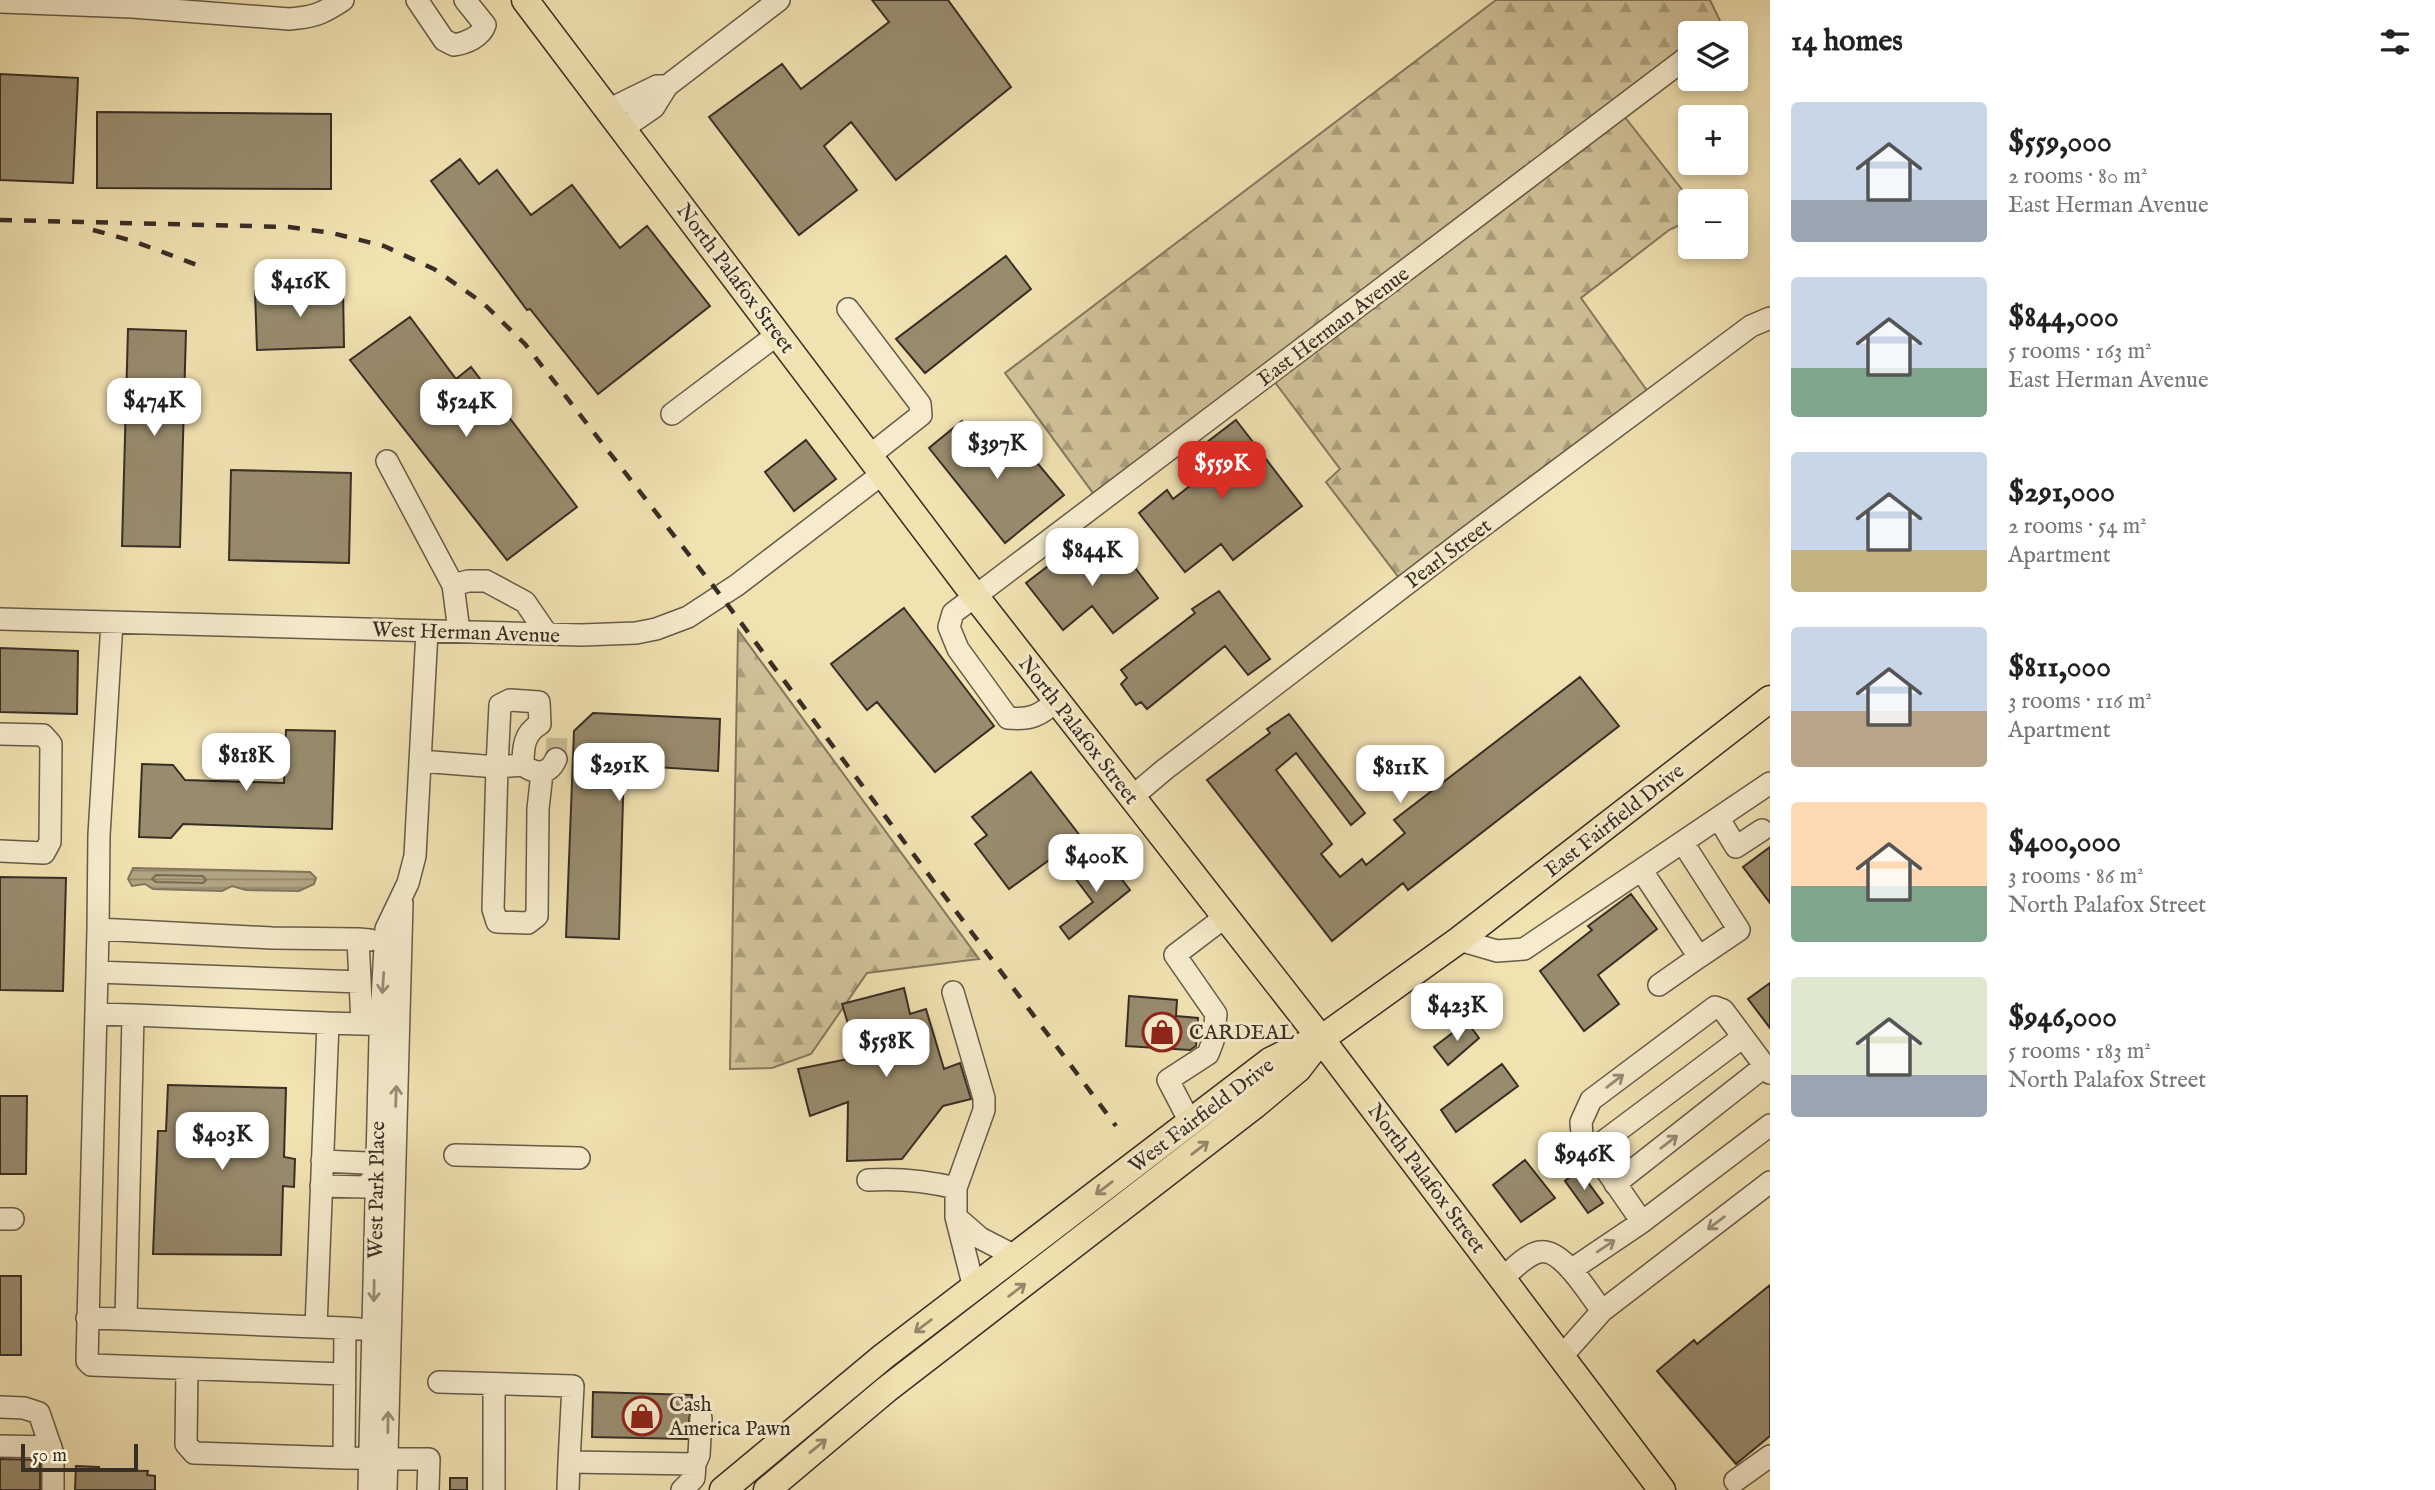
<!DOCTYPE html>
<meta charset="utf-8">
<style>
body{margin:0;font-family:"IM FELL English",serif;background:#f2f2f2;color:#222;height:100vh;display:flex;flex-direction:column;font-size:26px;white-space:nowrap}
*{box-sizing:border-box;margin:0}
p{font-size:23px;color:#767676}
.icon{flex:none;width:38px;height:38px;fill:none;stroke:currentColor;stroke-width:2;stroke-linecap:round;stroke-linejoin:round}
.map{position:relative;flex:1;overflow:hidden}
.panel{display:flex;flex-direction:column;background:#fff;width:665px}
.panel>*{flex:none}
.fabs{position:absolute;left:1678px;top:21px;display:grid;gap:14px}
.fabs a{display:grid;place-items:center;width:70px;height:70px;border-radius:7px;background:#fff;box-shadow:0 4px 10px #0003;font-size:35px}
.scale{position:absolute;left:21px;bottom:18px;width:117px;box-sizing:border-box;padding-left:7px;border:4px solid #382e25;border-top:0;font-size:19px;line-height:24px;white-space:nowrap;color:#382e25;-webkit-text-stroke:5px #f6eccd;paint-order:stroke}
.price{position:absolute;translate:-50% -60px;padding:0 16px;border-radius:14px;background:#fff;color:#222;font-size:23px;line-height:46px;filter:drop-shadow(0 2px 4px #0008)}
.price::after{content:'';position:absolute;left:50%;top:42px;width:21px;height:16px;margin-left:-10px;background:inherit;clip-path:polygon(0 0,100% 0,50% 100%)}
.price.on{background:#d93025;color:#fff}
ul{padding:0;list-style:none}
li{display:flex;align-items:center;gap:21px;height:175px;padding:0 21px}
li span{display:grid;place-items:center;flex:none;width:196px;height:140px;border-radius:7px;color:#555}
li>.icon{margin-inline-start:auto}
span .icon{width:84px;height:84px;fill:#fffc;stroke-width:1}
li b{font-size:30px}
h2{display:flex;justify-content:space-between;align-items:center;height:84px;padding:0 21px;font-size:30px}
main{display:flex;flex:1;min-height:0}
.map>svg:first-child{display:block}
.forest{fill:url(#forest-firs);stroke:#857860;stroke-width:2}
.water{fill:url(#water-rules);stroke:#81755d;stroke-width:2}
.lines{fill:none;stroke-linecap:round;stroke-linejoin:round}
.shore{stroke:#756a54;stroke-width:2}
.building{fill:#988c6e;stroke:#382e25;stroke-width:2}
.minor-tunnel{stroke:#ccbe96;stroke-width:21;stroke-dasharray:21 10;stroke-linecap:butt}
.minor-casing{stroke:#665b48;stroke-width:24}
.major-casing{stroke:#382e25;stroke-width:29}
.minor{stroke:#f6eccd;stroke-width:21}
.major{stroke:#f1e2b2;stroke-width:26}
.rail{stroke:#382e25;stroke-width:4.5;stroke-dasharray:12 12;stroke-linecap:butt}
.oneway{stroke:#978d79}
.oneway2{stroke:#94886c}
.labels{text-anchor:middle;stroke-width:6;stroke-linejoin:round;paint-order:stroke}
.street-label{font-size:21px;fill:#382e25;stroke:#f6eccd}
.poi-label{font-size:21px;fill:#382e25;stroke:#f6eccd;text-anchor:start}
</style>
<main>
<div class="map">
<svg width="1770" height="1490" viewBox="0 0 1770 1490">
<defs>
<pattern id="forest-firs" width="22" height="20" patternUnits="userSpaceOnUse" patternTransform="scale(1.75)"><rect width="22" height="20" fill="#d2c39a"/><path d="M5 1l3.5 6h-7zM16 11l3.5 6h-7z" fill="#ab9f7d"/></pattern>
<pattern id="water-rules" width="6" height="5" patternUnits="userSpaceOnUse" patternTransform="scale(1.75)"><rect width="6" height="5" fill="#b2a582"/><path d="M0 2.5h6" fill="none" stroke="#92876a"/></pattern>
</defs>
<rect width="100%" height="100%" fill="#f1e2b2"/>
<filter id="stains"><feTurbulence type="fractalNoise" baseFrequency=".00286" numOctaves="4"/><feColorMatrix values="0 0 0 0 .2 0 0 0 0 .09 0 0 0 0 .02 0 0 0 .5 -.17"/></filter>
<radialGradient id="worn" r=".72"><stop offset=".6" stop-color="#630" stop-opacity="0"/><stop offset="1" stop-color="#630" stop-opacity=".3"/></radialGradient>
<path class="forest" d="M1496,0H1710L1722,25L1709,33H1690V44L1243,384L1093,493L1005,373Z
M1624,116L1691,201L1690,220L1669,230L1581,298L1648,392L1400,579L1326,482L1340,469L1274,381Z
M738,630L979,959L867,973L811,1054L772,1068L730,1069Z"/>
<path class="water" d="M133,868L310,872L316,878L314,884L299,891L246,890L232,886L222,891L153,889L145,884L132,886L128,879Z"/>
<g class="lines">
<path class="shore" d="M156,875L203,876L206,880L203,883L156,882L152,879Z"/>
</g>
<path class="building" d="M872,0H948L1011,87L896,180L851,122L824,146L857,190L799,235L709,117L782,64L801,89L889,22Z
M0,74L78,78L73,183L0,180Z
M97,112L331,114V189L97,188Z
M460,159L479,184L497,170L531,215L572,185L620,248L647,226L710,306L598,394L530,309L527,310L431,181Z
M1006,256L1031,289L925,373L896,339Z
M343,288L344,347L257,350L255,291Z
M410,317L456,379L471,367L577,507L507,560L350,360Z
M128,329L186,331L180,547L122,546Z
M1236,420L1302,506L1233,560L1221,544L1185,572L1139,513L1167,490L1173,499L1200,478L1185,459Z
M962,421L994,461L1019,441L1064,495L1005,543L929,448Z
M806,440L836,479L794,511L765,472Z
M231,470L351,473L349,563L229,560Z
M1086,537L1107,565L1123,552L1158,598L1113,633L1092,606L1063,630L1026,583Z
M1219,591L1270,659L1248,675L1225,646L1147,709L1141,702L1136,705L1121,684L1127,678L1121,670L1195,613L1192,609Z
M904,608L994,726L935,772L877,702L867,710L831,664Z
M0,648L78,651L77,714L0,712Z
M1580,677L1619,726L1408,890L1403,883L1332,941L1207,780L1270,733L1267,729L1289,714L1365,813L1351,825L1296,753L1276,770L1332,844L1321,854L1340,877L1362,859L1366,865L1405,833L1394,820Z
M593,713L720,719L718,771L624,765L619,939L566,937L574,731Z
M286,730L335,731L332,829L183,824L171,838L139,837L142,764L173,765L185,780L284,783Z
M1031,772L1081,837L1009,889L975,844L987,835L972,817Z
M1770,847V903L1743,867Z
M1103,855L1130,890L1069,939L1060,927L1093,902L1075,878Z
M0,877L66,878L63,991L0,990Z
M1631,894L1657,929L1598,975L1619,1004L1584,1031L1540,971L1592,930L1588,926Z
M1770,983V1028L1748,999Z
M904,988L910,1014L926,1009L944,1069L960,1063L971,1099L943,1106L902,1159L847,1161L848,1102L810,1116L798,1069L858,1057L842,1004Z
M1129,996L1177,1000L1176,1016L1198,1018L1196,1046L1190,1050L1126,1046Z
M1467,1022L1479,1038L1448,1065L1434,1047Z
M1502,1064L1518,1086L1456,1132L1441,1110Z
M168,1085L286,1088L284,1157L295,1159L294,1187L283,1186L281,1255L153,1254L158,1131H166Z
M0,1096H27L26,1174H0Z
M1525,1160L1555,1198L1521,1222L1493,1185Z
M1579,1170L1603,1203L1588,1213L1565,1181Z
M0,1276H21V1355H0Z
M1770,1285V1436L1736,1464L1657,1371L1694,1340L1697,1344Z
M593,1392L692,1395L687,1439L592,1437Z
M0,1459L40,1460V1490H0Z
M76,1466L99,1467V1470L148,1471L147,1475L155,1476V1490H75Z
M450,1478H467V1490H450Z"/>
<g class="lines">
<path class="minor-tunnel" d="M556,759L557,736"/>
<defs>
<path id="minor" d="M417,0L444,40L454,45C466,43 481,37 485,25L465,0
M0,2L132,7L289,19C314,17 322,14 343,0
M608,110L657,86H667
M622,129L654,107L667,86L779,0
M848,309L920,404L921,415L869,456
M672,414L778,334
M387,461L453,585
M0,619L582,635L636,633L656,629L688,617L737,585L882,474
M112,622L99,835L98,929L272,938L358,939
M459,631L453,585L468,581H486L525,602L547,634
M1056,701C1040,716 1030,720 1008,718L958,649L949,627L953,613L1690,55
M540,724L539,702L510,700L500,705L497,767L523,765C536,775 549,775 556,759
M0,734L43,735L51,744L50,842L44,853L0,851
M420,761L497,767L493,909L497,922L528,923L537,916L538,809L542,773
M523,765C523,747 524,733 540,724
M1132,797L1164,770L1464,540L1751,326L1770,318
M1719,819L1736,847L1762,830
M1642,871L1699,957L1739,930L1683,843
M98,929L97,972L360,982
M1459,940L1497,951L1524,949L1770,783
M97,972L87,1361L91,1365L344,1374
M1659,985L1699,957
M953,992L984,1098V1110L956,1188V1217
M133,1015L328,1023
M362,1024L358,939L370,940
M1190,1122L1168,1080L1208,1054L1213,1041L1216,1014L1175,955L1225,917
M1592,1150L1743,1037
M455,1155L579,1158
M322,1161L367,1163L376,1174H385
M868,1180C898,1178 927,1181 956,1188
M1615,1184L1765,1066
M321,1186L366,1187L376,1174
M0,1219H13
M1642,1222L1582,1135L1581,1122L1591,1100L1715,1007L1723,1010L1770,1073
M1571,1270L1642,1222L1770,1125
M1503,1278C1513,1269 1526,1255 1539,1252C1562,1247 1589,1294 1602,1311L1562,1356
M974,1288L956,1217L980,1238L1015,1256
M1602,1311L1770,1182
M87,1318L126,1319L133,1015L96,1014
M126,1319L316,1327
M345,1328L316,1327L328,1023L393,1025
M360,1329L345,1328L344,1458L429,1459L428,1490
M187,1369L186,1444L194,1453L344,1458
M439,1382L573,1386L569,1462
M494,1384V1490
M0,1407L24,1408L39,1413L53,1454V1490
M0,1446L51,1447
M695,1464L699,1455L701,1418
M1735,1481L1770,1456
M369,1490L380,1037L386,929L408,883L415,856L427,631
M386,1490L402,903
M568,1490L569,1462L695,1464L694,1478L682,1490"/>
<path id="major" d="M525,0L975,596L1321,1039L1662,1490
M723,1490L884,1356L1270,1061L1294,1049L1321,1039L1459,940L1770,699
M767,1490L887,1389L1255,1105L1298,1069L1321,1039"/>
</defs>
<use href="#minor" class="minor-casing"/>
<use href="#major" class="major-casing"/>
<use href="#minor" class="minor"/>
<use href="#major" class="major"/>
<path class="rail" d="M0,220L289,227L332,233L384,246L434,269L483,303L525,344L721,596L1116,1126
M93,230L133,241L197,265"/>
</g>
<defs><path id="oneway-shaft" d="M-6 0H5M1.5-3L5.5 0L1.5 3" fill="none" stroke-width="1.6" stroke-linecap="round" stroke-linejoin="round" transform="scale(1.75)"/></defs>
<g class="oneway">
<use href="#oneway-shaft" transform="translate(383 983) rotate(94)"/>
<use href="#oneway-shaft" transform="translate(1615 1081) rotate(-37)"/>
<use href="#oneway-shaft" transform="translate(396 1096) rotate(-88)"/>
<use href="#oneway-shaft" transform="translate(1669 1142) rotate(-38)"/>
<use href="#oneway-shaft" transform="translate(1716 1223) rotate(143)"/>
<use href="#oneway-shaft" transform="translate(1606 1246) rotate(-34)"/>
<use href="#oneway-shaft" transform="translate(374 1291) rotate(91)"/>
<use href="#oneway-shaft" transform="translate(388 1422) rotate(-89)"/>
</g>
<g class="oneway2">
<use href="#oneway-shaft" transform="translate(1200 1148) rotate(-38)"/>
<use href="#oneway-shaft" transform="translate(1104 1188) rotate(143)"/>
<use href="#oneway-shaft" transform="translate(1017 1290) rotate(-37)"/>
<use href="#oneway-shaft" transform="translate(923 1326) rotate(143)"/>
<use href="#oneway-shaft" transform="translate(818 1446) rotate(-39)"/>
</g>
<defs>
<symbol id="shop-ring" viewBox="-11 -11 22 22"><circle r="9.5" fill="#f6eccd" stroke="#8f2418" stroke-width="1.5"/><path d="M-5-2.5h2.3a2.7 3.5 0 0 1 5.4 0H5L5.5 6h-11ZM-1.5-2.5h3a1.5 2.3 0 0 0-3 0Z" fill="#8f2418"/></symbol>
</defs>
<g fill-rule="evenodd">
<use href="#shop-ring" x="1140" y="1010" width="44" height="44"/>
<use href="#shop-ring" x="620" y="1394" width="44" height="44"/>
</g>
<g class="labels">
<g class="street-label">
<text transform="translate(736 278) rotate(53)" y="7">North Palafox Street</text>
<text transform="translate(1333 326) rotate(-37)" y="7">East Herman Avenue</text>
<text transform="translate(1448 553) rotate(-37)" y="7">Pearl Street</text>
<text transform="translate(466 632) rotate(2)" y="7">West Herman Avenue</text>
<text transform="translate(1079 730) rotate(52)" y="7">North Palafox Street</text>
<text transform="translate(1614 820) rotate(-38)" y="7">East Fairfield Drive</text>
<text transform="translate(1201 1115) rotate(-37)" y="7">West Fairfield Drive</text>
<text transform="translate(1427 1178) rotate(53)" y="7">North Palafox Street</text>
<text transform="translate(376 1190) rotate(-89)" y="7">West Park Place</text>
</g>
<g class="poi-label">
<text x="1189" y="1039">CARDEAL</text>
<text x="669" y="1411">Cash<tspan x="669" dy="24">America Pawn</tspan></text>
</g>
</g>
<rect width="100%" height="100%" filter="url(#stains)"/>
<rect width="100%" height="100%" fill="url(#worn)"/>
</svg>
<div class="fabs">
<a><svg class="icon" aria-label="layers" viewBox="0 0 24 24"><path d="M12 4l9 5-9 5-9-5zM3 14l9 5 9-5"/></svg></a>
<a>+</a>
<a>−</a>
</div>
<div class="scale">50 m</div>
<b class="price" style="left:300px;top:319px">$416K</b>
<b class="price" style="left:154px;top:438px">$474K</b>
<b class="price" style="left:466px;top:439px">$524K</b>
<b class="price" style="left:997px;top:481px">$397K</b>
<b class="price on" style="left:1222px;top:501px">$559K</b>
<b class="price" style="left:1092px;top:588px">$844K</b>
<b class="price" style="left:246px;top:793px">$818K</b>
<b class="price" style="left:619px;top:803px">$291K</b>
<b class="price" style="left:1400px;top:805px">$811K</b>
<b class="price" style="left:1096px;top:894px">$400K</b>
<b class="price" style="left:1457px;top:1043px">$423K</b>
<b class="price" style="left:886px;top:1079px">$558K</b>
<b class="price" style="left:222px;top:1172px">$403K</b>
<b class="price" style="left:1584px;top:1192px">$946K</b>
</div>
<section class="panel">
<h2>14 homes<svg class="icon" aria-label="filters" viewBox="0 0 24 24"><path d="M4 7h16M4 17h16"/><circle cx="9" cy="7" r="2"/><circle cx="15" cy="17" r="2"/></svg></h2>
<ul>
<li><span style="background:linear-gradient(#c9d6e8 70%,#9aa5b1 0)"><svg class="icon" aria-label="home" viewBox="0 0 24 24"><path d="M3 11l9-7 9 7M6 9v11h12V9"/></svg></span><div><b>$559,000</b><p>2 rooms · 80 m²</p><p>East Herman Avenue</p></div></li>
<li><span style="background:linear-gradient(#c9d6e8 65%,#7fa58c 0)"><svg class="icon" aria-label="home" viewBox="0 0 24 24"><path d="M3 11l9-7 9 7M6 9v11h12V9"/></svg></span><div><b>$844,000</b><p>5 rooms · 163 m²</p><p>East Herman Avenue</p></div></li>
<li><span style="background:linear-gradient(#c9d6e8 70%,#c2b280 0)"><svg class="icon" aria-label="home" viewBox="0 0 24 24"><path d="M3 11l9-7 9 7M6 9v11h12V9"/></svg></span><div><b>$291,000</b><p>2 rooms · 54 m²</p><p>Apartment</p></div></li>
<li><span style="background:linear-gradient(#c9d6e8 60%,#b9a48a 0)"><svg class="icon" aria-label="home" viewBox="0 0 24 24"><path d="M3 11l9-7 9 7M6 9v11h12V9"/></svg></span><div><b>$811,000</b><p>3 rooms · 116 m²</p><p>Apartment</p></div></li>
<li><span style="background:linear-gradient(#ffd9b3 60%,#7fa58c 0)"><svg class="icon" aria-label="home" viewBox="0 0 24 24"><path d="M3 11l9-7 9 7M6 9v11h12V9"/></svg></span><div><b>$400,000</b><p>3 rooms · 86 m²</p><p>North Palafox Street</p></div></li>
<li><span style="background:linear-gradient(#dfe7d0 70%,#9aa5b1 0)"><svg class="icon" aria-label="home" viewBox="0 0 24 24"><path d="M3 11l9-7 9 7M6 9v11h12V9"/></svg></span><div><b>$946,000</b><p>5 rooms · 183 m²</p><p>North Palafox Street</p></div></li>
</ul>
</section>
</main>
